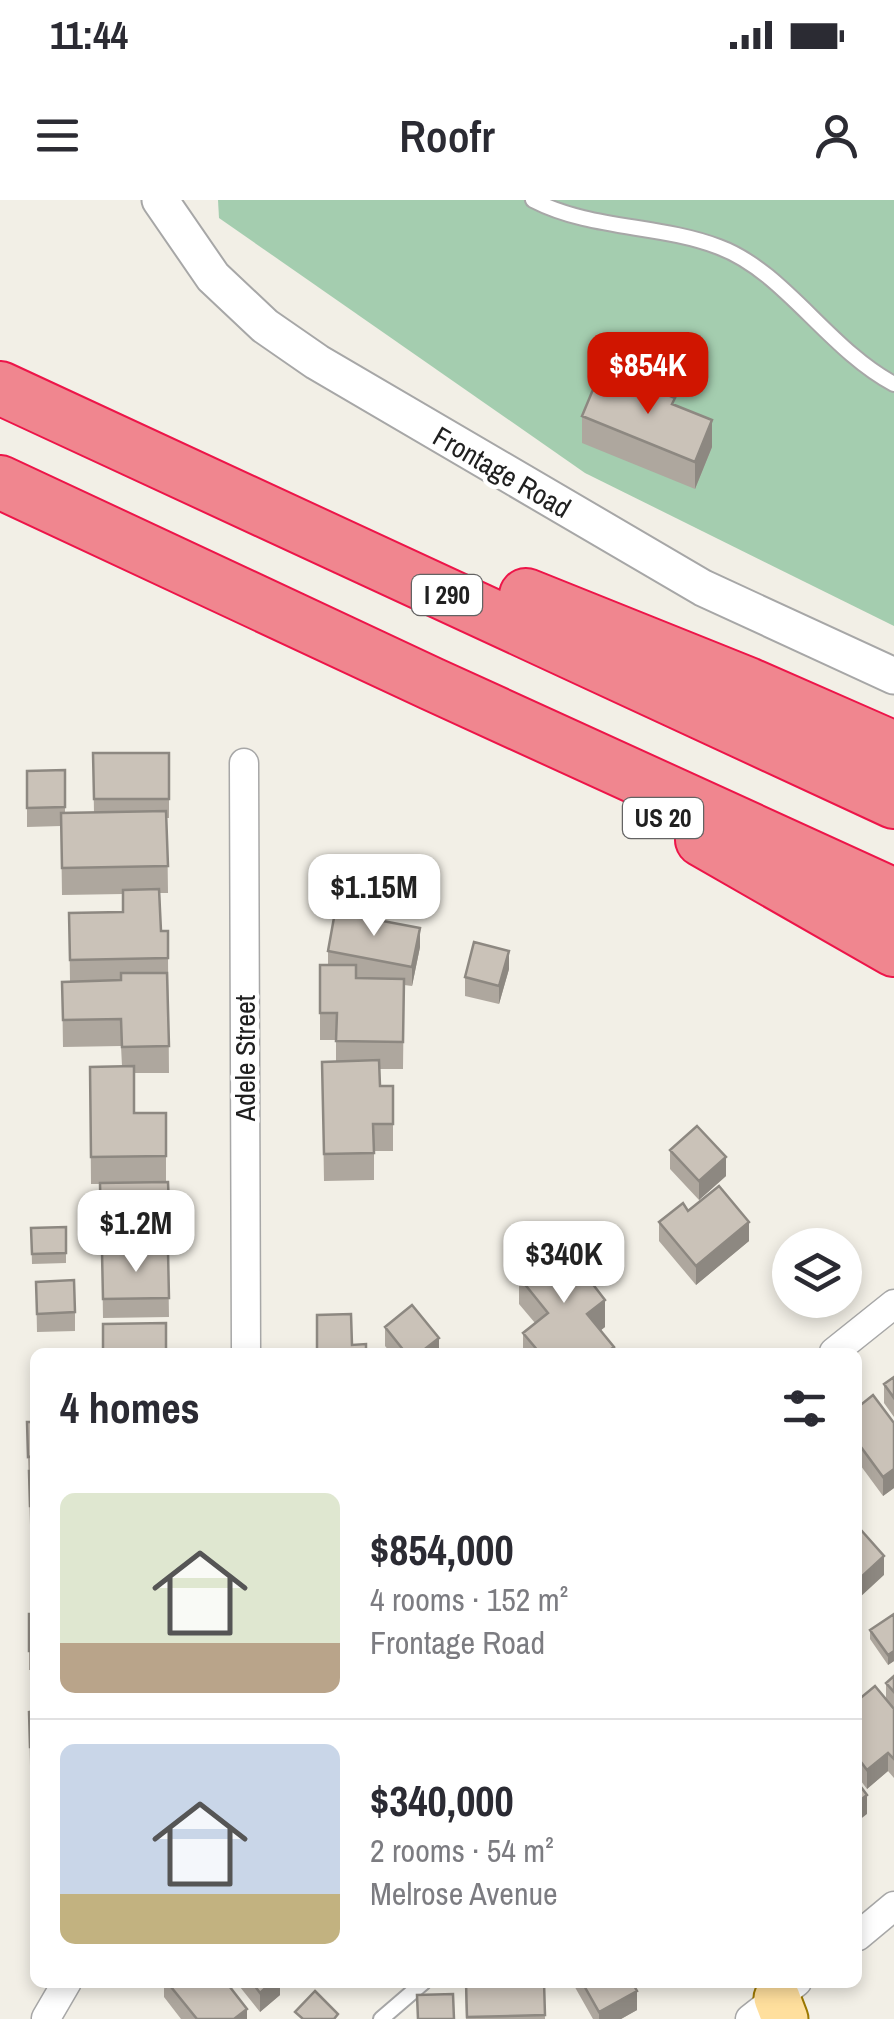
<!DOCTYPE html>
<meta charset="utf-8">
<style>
body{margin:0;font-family:"Archivo Narrow",sans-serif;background:#f7f7f7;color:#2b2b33;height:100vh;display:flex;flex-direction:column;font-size:38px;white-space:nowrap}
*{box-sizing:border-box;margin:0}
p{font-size:32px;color:#7c7c81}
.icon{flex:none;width:55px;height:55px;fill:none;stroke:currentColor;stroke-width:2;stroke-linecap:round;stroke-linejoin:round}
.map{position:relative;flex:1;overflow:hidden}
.panel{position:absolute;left:30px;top:1148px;width:832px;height:640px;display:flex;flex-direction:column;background:#fff;border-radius:15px;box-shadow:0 5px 15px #0003}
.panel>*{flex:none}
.controls{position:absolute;left:772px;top:1028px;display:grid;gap:20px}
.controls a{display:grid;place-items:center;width:90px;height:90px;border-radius:50%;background:#fff;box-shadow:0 5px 15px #0003;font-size:50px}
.price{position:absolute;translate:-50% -85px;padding:0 22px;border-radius:20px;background:#fff;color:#222;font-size:32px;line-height:65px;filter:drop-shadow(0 2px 5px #0008)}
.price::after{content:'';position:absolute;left:50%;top:60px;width:30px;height:22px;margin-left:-15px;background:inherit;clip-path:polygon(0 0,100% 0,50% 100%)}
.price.on{background:#d01500;color:#fff}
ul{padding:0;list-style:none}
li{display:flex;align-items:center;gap:30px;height:250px;padding:0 30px}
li+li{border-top:2px solid #e1e1e2}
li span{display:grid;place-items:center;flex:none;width:280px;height:200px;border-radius:15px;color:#555}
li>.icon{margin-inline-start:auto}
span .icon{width:120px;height:120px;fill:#fffc;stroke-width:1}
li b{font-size:42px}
h2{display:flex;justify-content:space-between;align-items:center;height:120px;padding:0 30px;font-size:42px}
.status{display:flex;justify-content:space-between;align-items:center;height:70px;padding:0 50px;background:#fff;direction:ltr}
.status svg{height:28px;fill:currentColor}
header{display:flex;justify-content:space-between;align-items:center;height:130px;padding:0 30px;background:#fff;font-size:45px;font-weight:600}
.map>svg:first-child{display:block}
.cemetery{fill:#a4cdaf}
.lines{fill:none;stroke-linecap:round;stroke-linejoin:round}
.service-casing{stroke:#a7a7a7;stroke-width:18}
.minor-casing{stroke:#a7a7a7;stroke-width:31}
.tertiary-casing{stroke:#a7a7a7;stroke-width:39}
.primary-casing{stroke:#9c7800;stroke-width:49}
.motorway-casing{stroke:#ed1549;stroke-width:56}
.service{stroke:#fff;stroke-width:14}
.minor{stroke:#fff;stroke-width:28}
.tertiary{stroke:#fff;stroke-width:35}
.primary{stroke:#ffdf9d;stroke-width:45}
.motorway{stroke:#f0868f;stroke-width:52}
.wall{fill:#aea79e}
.shaded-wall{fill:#8d8881}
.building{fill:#cac2b8;stroke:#8d8881;stroke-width:2.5}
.labels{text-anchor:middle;stroke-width:9;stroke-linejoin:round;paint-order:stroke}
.shield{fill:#fff;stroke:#636363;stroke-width:2.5}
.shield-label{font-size:25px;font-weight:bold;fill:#202020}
.street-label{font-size:28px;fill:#202020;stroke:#fff}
</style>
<div class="status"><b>11:44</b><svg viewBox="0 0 49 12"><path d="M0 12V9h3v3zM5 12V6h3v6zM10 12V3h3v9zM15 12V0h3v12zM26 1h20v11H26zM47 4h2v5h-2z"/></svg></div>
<header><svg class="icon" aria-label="menu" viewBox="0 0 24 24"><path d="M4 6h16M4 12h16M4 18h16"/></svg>Roofr<svg class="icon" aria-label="person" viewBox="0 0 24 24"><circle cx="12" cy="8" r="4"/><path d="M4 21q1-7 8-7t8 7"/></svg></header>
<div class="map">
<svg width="894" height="1819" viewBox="0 0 894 1819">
<rect width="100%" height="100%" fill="#f2efe6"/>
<path class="cemetery" d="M218,0H894V426L585,273L219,18Z"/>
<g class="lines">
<defs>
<path id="service" d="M533,0C591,30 659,24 719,47C784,71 828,149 894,184
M381,1819L424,1782"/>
<path id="minor" d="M244,563L246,1152
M834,1152L894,1104
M858,1736L894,1706
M46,1818L67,1782
M750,1819L797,1782"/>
<path id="tertiary" d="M160,0L213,77L265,126L317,162L703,388L894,476"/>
<path id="primary" d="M777,1798L785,1819"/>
<path id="motorway" d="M0,188L894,602
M0,282L432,484L894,695
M526,395L748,484L894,548
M702,640L894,750"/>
</defs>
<use href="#service" class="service-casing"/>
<use href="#minor" class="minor-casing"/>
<use href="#tertiary" class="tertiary-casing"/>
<use href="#primary" class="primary-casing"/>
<use href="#motorway" class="motorway-casing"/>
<use href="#service" class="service"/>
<use href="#minor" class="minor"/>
<use href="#tertiary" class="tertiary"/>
<use href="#primary" class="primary"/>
<use href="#motorway" class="motorway"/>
</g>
<path class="wall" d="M675,205L712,247L695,289L582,243V216Z
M93,553H169V618H167L168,693H160L161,731L168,758L169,873H134V913H166V982H168L170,1049L101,1050L100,984H91L90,867L122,866L121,846L63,847L62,782L70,781L69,713L123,712V694L62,695L61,626L27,627V571L65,570V613H94Z
M420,747L412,786L404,785L403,869H380V886H393V951H374V980L324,981L322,862H336V840H320V765H328V751Z
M509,769L499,804L465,796V777Z
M670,950L726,976L699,1000L670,969Z
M688,1011L749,1041L696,1085L659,1041V1022Z
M66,1027V1063L32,1064L31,1028Z
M168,1051L169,1117L103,1118L102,1052Z
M519,1077L605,1127L601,1130L614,1152H523V1133L535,1123L519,1104Z
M36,1082L75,1112V1131L37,1132Z
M385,1127L439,1152H390L385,1146Z
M894,1177V1217L884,1203V1184Z
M858,1207L894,1223V1288L883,1296L858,1262Z
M27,1222H35V1325H30Z
M33,1376H35V1470H29V1414H32Z
M894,1414V1461L888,1465L870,1439V1430Z
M894,1476V1578L888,1571L867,1589L858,1577V1500H886V1483Z
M35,1511V1565L30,1566L29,1512Z
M164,1782H226L247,1819H181L164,1797Z
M236,1782H280V1795L260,1812Z
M465,1782H544L545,1819H466Z
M572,1782H632L637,1810L621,1819H593Z"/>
<path class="shaded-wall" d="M712,220V247L695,289V262Z
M420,728V747L412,786V767Z
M509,751V769L499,804V786Z
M726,957V976L699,1000V981Z
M749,1022V1041L696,1085V1066Z
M605,1100V1127L587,1141V1114Z
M439,1138V1152H421Z
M894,1269V1288L883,1296V1277Z
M884,1356V1375L858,1399V1380Z
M894,1451V1461L888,1465V1455Z
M888,1553V1571L867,1589V1570Z
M867,1595V1614L858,1621V1602Z
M272,1782H280V1795L260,1812V1793Z
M637,1791V1810L621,1819H599V1812Z
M247,1809V1819H234Z"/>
<path class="building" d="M599,175L639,190L641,184L675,198L672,204L712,220L695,262L582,216Z
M93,553H169V599H94Z
M65,570V607L27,608V571Z
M166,611L168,666L62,668L61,613Z
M159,689L161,731H168V758L70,760L69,713L123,712V690Z
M335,712L420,728L412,767L328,751Z
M474,742L509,751L499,786L465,777Z
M320,765H356V778L404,779L403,842L336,841L337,813H320Z
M121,773H167L169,846L122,847L121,819L63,820L62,782L121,780Z
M379,860L380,886H393V924H373L374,953L324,954L322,862Z
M134,866V913H166V956L91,957L90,867Z
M697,926L726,957L699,981L670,950Z
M168,982L170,1030L101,1032L100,983Z
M719,986L749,1022L696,1066L659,1022L683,1003L688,1011Z
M66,1027V1053L32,1054L31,1028Z
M561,1043L605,1100L587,1114L614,1147L607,1152H539L523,1133L548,1113L519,1077Z
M168,1051L169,1098L103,1099L102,1052Z
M74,1080L75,1112L37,1114L36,1082Z
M412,1105L439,1138L421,1152H405L385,1127Z
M351,1114L352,1145L366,1144V1152H317V1115Z
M166,1123V1152H103V1124Z
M894,1177V1198L884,1184Z
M873,1195L894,1223V1269L883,1277L858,1243V1207Z
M27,1222H35V1256L28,1257Z
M29,1271H35V1306H30Z
M861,1330L884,1356L858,1380V1333Z
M33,1376H35V1409H32Z
M29,1414H35V1451H29Z
M894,1414V1451L888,1455L870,1430Z
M894,1476V1492L886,1483Z
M875,1486L894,1509V1559L888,1553L867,1570L858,1558V1500Z
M35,1511V1547H30L29,1512Z
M858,1583L867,1595L858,1602Z
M167,1782H226L247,1809L234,1819H197Z
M252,1782H272L260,1793Z
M466,1782H544L545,1815L467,1817Z
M582,1782H632L637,1791L599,1812Z
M315,1791L338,1814L334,1819H303L295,1812Z
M453,1794L454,1819H418L417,1795Z"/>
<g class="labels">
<g class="shield">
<rect x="412" y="375" width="70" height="40" rx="8"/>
<rect x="623" y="598" width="80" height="40" rx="8"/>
</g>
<g class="shield-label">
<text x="447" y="404">I 290</text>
<text x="663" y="627">US 20</text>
</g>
<g class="street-label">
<text transform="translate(502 272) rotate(30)" y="10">Frontage Road</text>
<text transform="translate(245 858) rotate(-90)" y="10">Adele Street</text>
</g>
</g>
</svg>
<div class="controls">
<a><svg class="icon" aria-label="layers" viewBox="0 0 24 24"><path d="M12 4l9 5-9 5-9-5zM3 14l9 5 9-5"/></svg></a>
</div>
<b class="price on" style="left:648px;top:217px">$854K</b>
<b class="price" style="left:374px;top:739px">$1.15M</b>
<b class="price" style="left:136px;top:1075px">$1.2M</b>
<b class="price" style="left:564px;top:1106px">$340K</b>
<section class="panel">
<h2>4 homes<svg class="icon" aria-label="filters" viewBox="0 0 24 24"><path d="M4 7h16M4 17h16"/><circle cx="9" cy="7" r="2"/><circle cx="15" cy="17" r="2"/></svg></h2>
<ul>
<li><span style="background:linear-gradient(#dfe7d0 75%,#b9a48a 0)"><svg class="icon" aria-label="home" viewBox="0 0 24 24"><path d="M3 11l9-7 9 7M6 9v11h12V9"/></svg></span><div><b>$854,000</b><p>4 rooms · 152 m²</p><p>Frontage Road</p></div></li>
<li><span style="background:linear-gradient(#c9d6e8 75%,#c2b280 0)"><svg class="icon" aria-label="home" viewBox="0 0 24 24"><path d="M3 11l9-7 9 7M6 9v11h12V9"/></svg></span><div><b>$340,000</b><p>2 rooms · 54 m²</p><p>Melrose Avenue</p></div></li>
</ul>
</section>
</div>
